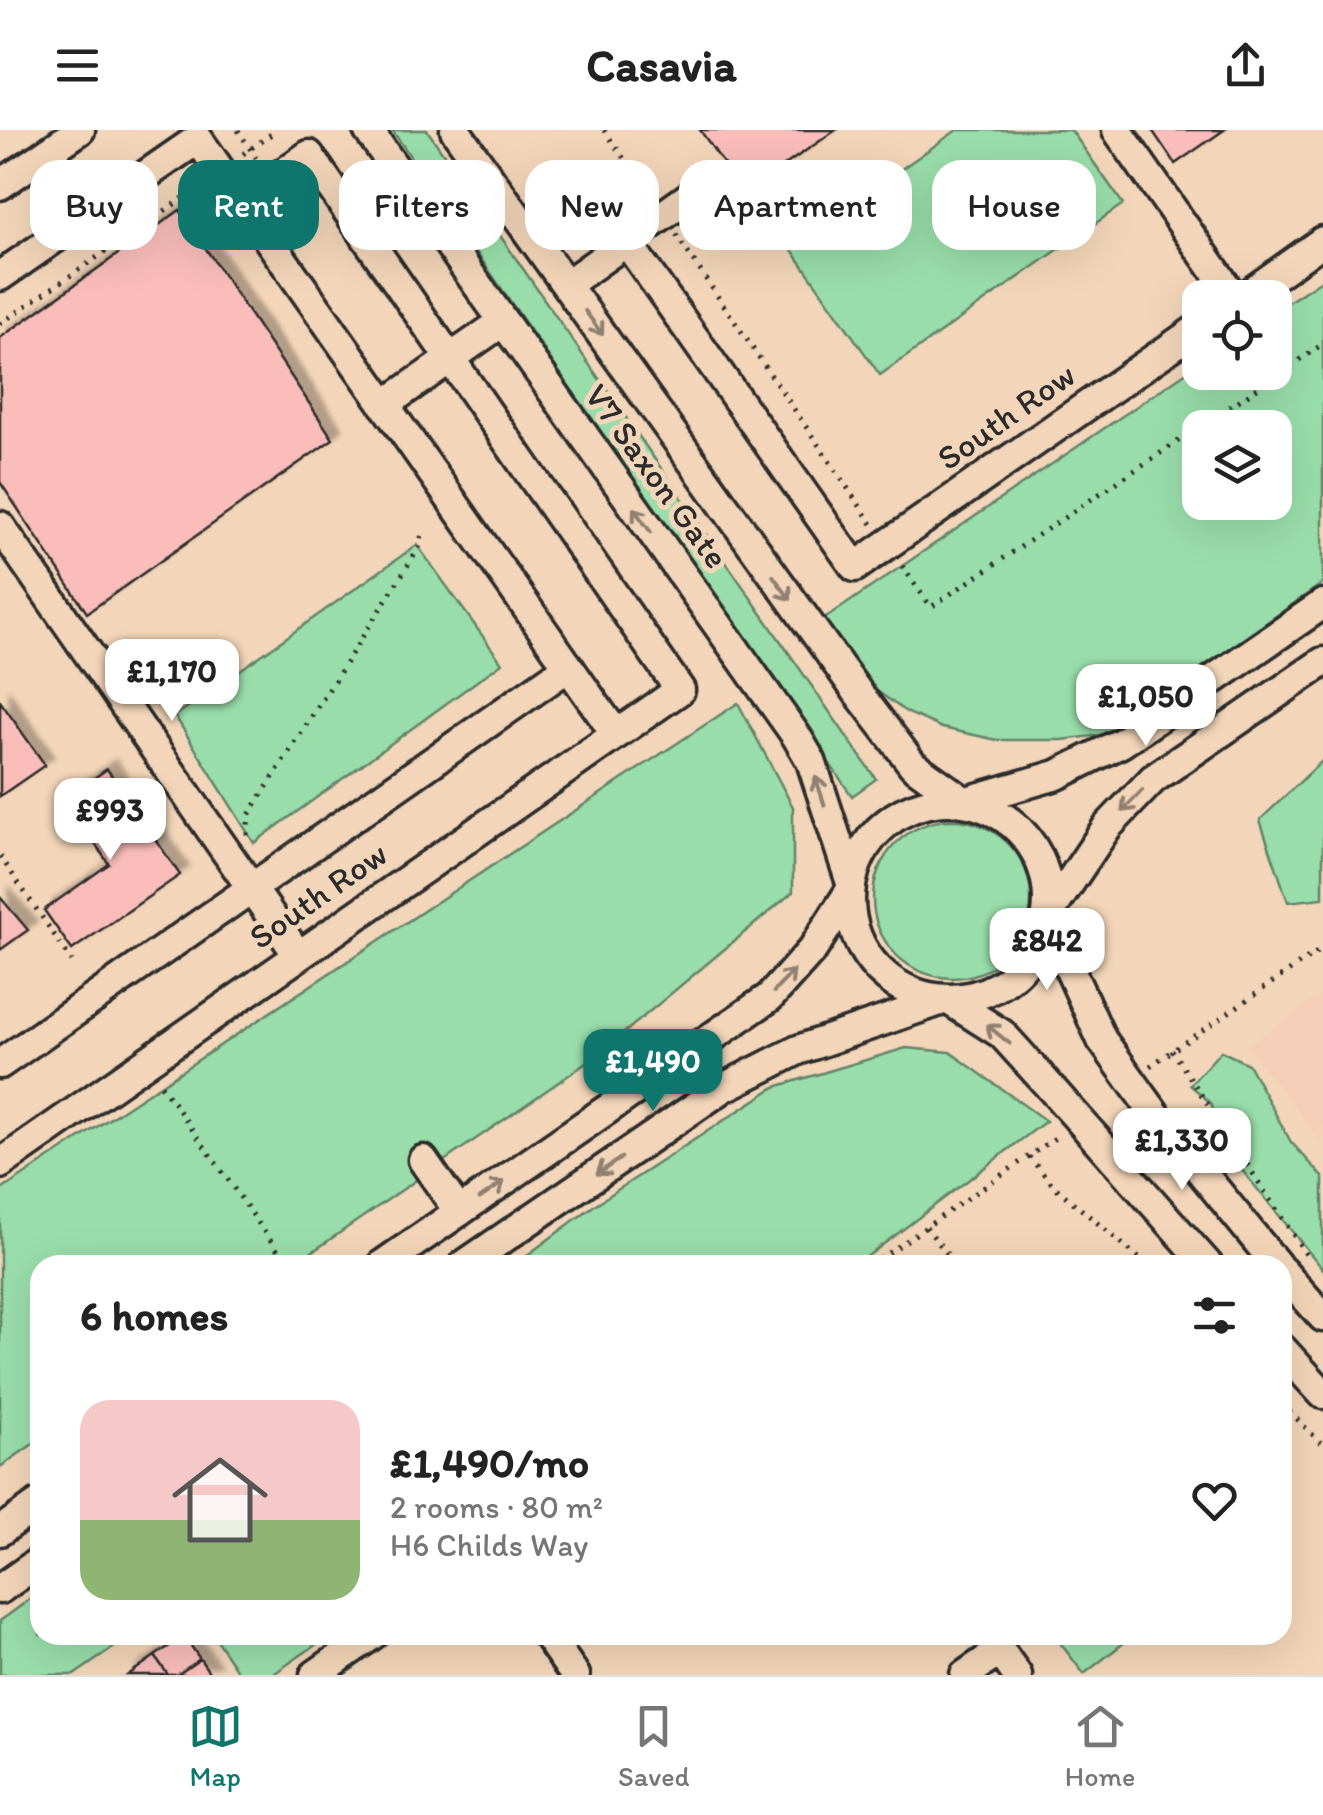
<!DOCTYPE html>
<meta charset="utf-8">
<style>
body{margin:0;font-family:Itim,sans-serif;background:#f2f2f2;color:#222;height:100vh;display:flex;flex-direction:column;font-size:38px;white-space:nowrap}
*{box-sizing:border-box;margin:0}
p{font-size:32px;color:#767676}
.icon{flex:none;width:55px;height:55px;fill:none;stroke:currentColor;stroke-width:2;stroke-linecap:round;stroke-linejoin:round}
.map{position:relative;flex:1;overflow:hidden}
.drawer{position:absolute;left:30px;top:1125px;width:1262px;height:390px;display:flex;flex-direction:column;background:#fff;border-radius:30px;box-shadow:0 10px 40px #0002}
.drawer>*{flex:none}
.hud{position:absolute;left:30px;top:30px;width:1265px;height:90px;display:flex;gap:20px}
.buttons{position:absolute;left:1182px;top:150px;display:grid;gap:20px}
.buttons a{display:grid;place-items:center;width:110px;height:110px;border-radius:20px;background:#fff;box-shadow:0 10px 40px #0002;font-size:50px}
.price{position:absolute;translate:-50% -85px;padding:0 22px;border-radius:20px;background:#fff;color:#222;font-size:32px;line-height:65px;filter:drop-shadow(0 2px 5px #0008)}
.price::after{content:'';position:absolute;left:50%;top:60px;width:30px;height:22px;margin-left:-15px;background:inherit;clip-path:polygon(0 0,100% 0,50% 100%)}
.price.on{background:#0f766e;color:#fff}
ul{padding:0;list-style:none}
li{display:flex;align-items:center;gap:30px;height:250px;padding:0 50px}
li+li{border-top:2px solid #e0e0e0}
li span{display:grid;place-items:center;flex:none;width:280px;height:200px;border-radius:30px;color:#555}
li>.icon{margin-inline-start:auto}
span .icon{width:120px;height:120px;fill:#fffc;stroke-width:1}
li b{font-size:42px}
h2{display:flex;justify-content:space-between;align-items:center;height:120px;padding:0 50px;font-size:42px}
.tag{padding:0 35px;border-radius:30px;background:#fff;box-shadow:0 10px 40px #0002;font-size:35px;line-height:90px}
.tag.on{background:#0f766e;color:#fff}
header{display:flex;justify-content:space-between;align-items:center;height:130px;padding:0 50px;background:#fff;font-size:45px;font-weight:700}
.tabs{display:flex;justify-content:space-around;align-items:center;height:140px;border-top:2px solid #e0e0e0;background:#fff;font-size:28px;color:#767676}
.tabs a{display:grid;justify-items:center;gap:5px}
.tabs .on{color:#0f766e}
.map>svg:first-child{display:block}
.built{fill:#f5ceb9}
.green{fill:#99deaa;stroke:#62846a;stroke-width:2.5;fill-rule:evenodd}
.building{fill:#fabdba;stroke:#2b2b2b;stroke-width:2.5;filter:url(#shadow)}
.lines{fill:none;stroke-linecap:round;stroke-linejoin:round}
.minor-casing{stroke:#2b2b2b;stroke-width:35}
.path{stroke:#2b2b2b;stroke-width:5;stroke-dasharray:2.5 8;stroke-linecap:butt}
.minor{stroke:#f3d6b9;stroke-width:28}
.minor-bridge-casing{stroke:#2b2b2b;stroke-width:35;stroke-linecap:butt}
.minor-bridge{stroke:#f3d6b9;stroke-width:28}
.oneway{stroke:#8f8072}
.labels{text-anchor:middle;stroke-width:10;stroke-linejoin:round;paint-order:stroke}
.street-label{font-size:35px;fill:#2b2b2b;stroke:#f3d6b9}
</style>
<header><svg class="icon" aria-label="menu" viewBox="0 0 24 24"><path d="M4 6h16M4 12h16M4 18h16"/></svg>Casavia<svg class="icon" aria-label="share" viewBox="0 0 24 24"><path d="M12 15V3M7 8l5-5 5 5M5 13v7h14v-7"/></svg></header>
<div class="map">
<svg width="1323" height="1545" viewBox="0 0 1323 1545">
<defs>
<filter id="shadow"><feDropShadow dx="9" dy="-9" stdDeviation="2.5" flood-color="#0004"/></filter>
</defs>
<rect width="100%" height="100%" fill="#f3d6b9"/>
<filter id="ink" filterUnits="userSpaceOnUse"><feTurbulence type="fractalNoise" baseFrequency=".01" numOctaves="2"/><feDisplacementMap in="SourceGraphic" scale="20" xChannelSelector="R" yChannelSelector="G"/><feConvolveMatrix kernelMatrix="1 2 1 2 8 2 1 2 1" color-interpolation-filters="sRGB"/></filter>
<g filter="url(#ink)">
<path class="built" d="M1323,863V1014L1247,916Z"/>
<path class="green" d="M392,0H427L876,649L852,666Z
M957,0H1071L1123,74L880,245L790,117Z
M1323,149V453L1108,604L1062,610H997L942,598L906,582L869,555L820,492L1200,233V242H1275V181ZM1200,298H1275V372H1200Z
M417,415L502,533L254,713L175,586Z
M738,573L793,677V762L595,927L293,1135H40V1309L0,1337V1061Z
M1323,630V768L1288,772L1260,690Z
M873 769a79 79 0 1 1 158 0a79 79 0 1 1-158 0Z
M906,918L950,922L1046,991L856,1135H514L596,1074L775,957Z
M1221,921L1248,934L1291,1012L1323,1047V1139L1227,1022L1211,973L1190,955Z
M40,1462V1505H132L74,1545H0V1491Z
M213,1505H330L272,1545H240Z
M1054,1505H1134L1084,1544Z"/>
<path class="building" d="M700,0H836L744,63Z
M1152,0H1224L1175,34Z
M180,80L333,309L87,483L0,352V208Z
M0,571L45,635L0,666Z
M107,639L180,745L72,820L44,780L109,734L64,669Z
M0,767L28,800L0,820Z
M184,1506L200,1529L177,1545H168L155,1526Z
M155,1526L168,1545H128Z
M200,1529L211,1545H177Z"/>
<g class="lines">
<defs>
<path id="minor" d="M368,0L797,607L811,631L851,753
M455,0L859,564L913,635L962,670
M1117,0L1234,168
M0,55L80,0
M626,111L855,437L1200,197
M0,146L198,9L615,603
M566,155L693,64
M1243,168L1323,111
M384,275L501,193
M0,396L298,825
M967,671L1057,645L1121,613L1323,474
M850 770a99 99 0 1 1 198 0a99 99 0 1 1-198 0Z
M1048,785L1107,697L1153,649L1323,532
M1047,790L1102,910
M947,869L1002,904L1042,948
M0,934L568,537
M1163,995L1277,1135
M1113,1028L1208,1135
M423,1030L459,1082
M0,1034L680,560L309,25L242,72
M382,1135L770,867L813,819L850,761
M464,1135L723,958L798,920L943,870
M1282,1141L1323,1187
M1282,1219L1323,1264
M0,1401L40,1373
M0,1459L40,1431
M547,1505L575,1545
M989,1505L1017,1545
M315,1545L372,1505
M965,1545L1000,1521"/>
</defs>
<use href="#minor" class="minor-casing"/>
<path class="path" d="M238,0L256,28
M604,0L648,63
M243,24L277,0
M676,105L872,394
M0,194L198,58
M902,436L931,477L1323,214
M247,705L249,685L419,418L422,403
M0,726L72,831
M1172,920L1307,1126
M1150,936L1323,818
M161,955L288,1135
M1029,1027L1055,1057L1147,1135
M926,1097L956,1135
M871,1135L1058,1006
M1282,1274L1323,1315"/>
<use href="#minor" class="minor"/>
<defs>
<path id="minor-bridge" d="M1102,910L1163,995
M1042,948L1113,1028"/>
</defs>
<use href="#minor-bridge" class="minor-bridge-casing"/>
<use href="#minor-bridge" class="minor-bridge"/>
</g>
<defs><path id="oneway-shaft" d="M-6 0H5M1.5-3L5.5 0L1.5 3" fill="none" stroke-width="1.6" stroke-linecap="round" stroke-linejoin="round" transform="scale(2.5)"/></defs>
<g class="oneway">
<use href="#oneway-shaft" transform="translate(594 193) rotate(54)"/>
<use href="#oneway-shaft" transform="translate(642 390) rotate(-126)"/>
<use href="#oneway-shaft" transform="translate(782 458) rotate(54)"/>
<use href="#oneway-shaft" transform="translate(820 661) rotate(-108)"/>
<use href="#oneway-shaft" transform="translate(1132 671) rotate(134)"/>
<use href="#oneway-shaft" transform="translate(784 851) rotate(-47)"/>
<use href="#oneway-shaft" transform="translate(998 904) rotate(-141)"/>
<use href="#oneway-shaft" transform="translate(609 1036) rotate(146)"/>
<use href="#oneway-shaft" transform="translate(492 1060) rotate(-35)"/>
</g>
</g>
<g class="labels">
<g class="street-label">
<text transform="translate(1006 286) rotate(-35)" y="12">South Row</text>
<text transform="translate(657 346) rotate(54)" y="12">V7 Saxon Gate</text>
<text transform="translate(318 765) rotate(-35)" y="12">South Row</text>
</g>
</g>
</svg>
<div class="buttons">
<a><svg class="icon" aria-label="locate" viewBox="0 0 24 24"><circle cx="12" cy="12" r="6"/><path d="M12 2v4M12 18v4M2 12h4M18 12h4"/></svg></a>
<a><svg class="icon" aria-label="layers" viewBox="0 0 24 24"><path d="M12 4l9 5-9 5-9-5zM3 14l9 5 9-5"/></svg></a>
</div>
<b class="price" style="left:172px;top:594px">£1,170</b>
<b class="price" style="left:1146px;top:619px">£1,050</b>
<b class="price" style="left:110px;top:733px">£993</b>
<b class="price" style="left:1047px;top:863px">£842</b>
<b class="price on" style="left:653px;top:984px">£1,490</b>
<b class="price" style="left:1182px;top:1063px">£1,330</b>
<div class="hud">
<a class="tag">Buy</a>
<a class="tag on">Rent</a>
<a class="tag">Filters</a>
<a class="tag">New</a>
<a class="tag">Apartment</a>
<a class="tag">House</a>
</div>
<section class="drawer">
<h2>6 homes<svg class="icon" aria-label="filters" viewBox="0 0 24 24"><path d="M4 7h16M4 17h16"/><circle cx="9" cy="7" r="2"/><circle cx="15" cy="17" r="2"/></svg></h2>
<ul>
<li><span style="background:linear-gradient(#f6c9c9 60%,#8fb573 0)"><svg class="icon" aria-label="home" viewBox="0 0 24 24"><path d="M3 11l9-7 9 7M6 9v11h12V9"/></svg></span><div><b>£1,490/mo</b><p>2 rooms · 80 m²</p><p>H6 Childs Way</p></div><svg class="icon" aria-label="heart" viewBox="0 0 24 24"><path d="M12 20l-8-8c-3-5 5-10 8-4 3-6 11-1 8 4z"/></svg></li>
</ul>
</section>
</div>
<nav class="tabs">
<a class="on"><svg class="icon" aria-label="map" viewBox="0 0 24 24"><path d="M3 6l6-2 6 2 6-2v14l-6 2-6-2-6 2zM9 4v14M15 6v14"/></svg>Map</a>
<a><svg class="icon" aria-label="saved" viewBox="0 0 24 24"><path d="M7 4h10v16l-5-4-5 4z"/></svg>Saved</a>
<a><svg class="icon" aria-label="home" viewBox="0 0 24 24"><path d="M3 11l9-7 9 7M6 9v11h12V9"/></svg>Home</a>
</nav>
